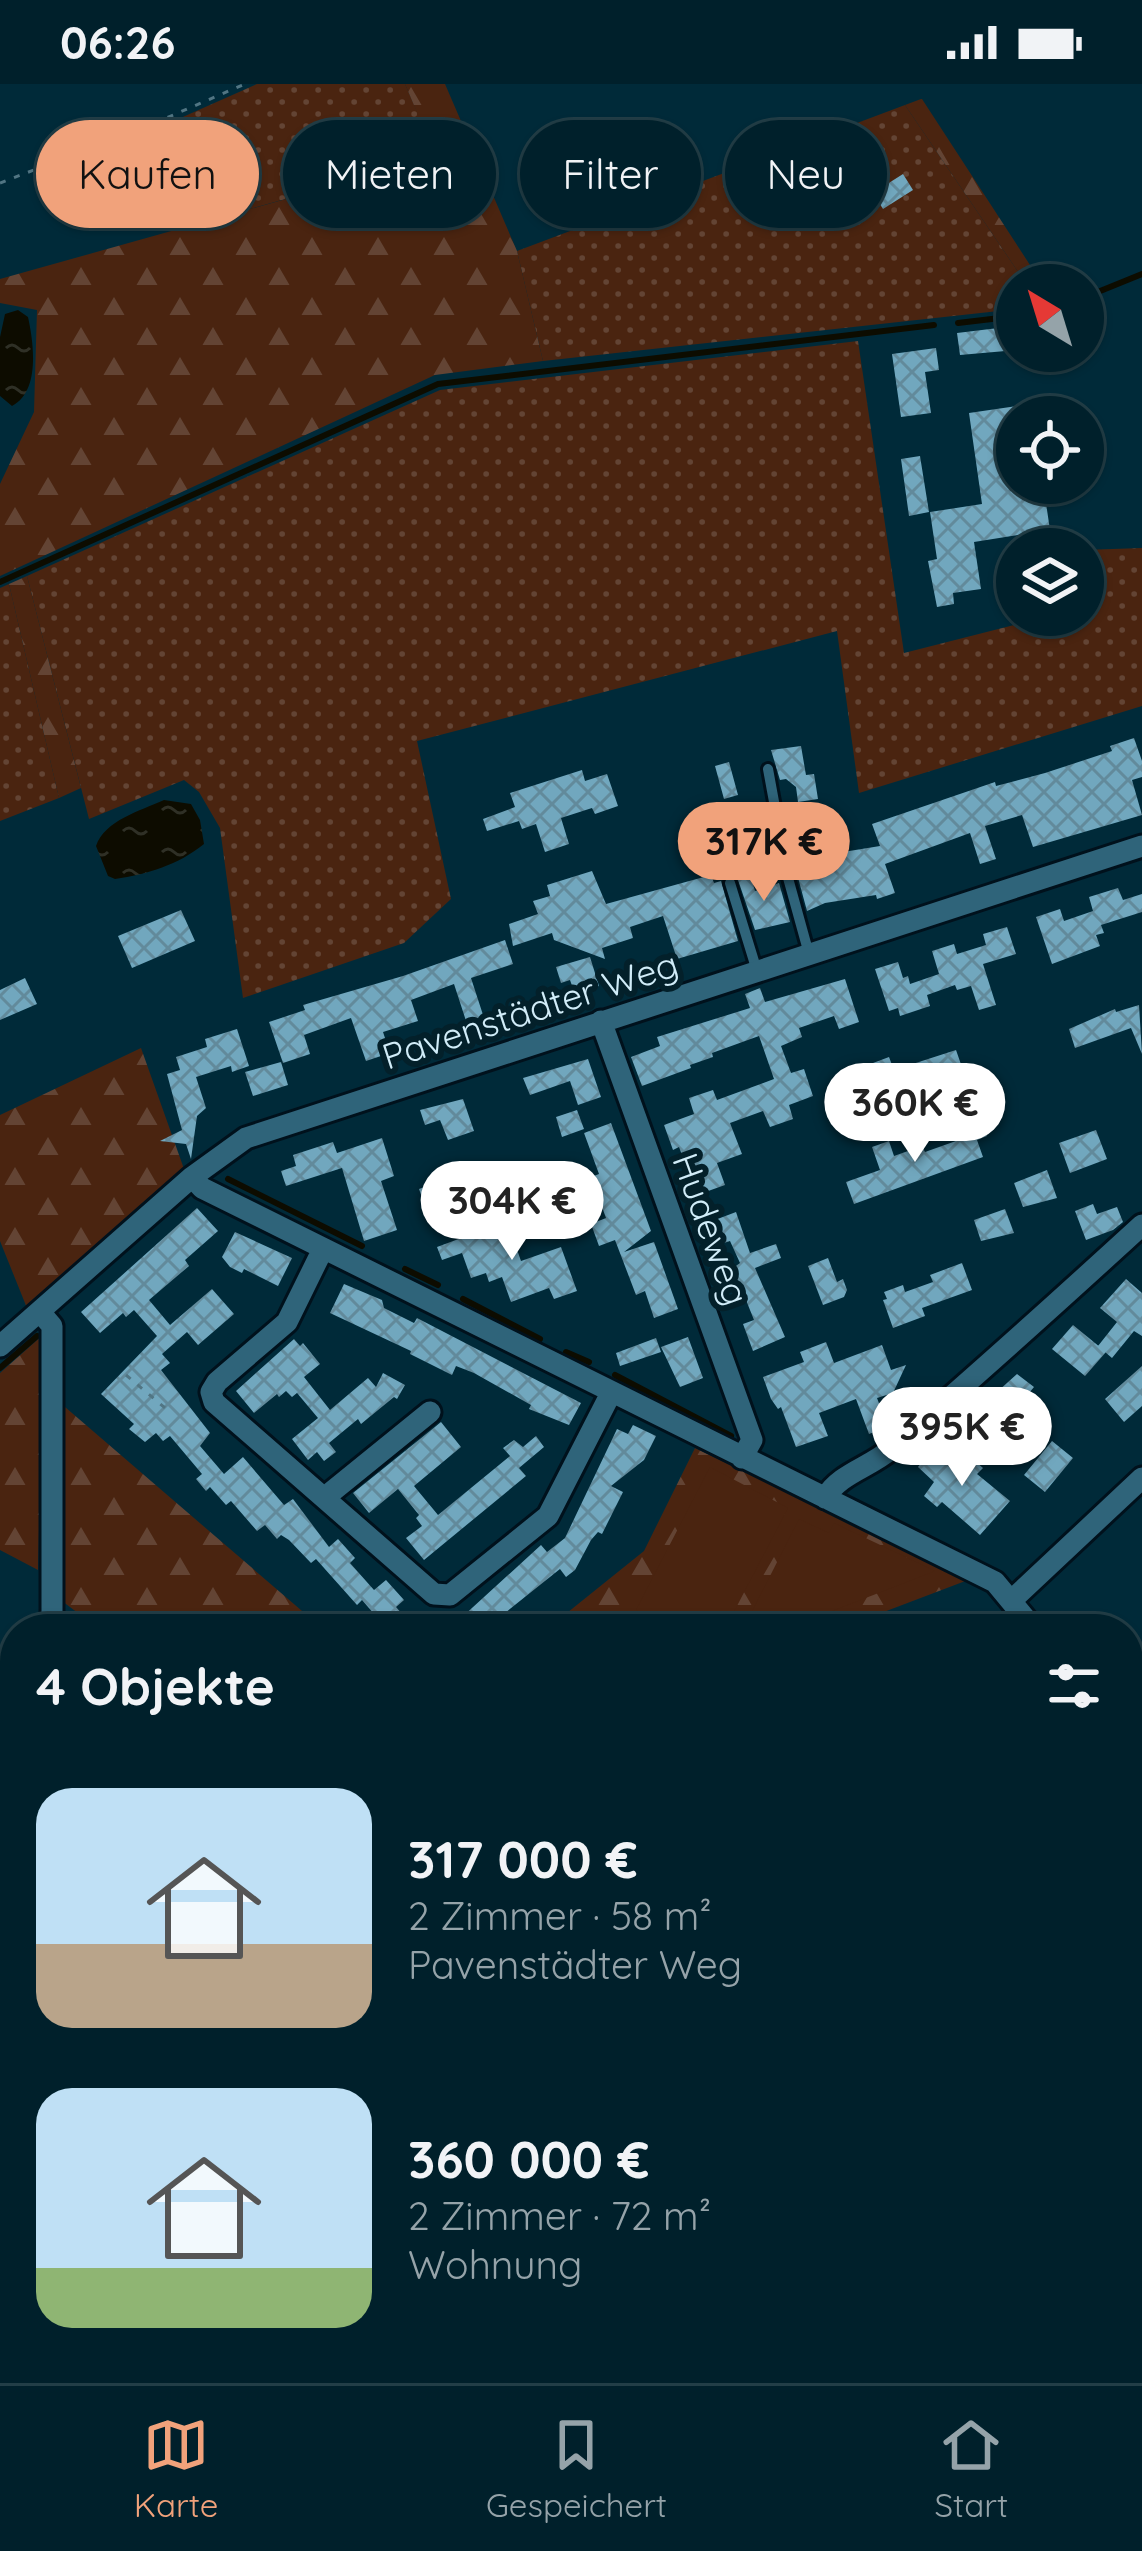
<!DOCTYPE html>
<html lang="de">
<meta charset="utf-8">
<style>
body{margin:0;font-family:Quicksand,sans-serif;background:#0a2833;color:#f1f3f6;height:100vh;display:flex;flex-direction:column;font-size:45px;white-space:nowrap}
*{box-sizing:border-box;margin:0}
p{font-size:39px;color:#95a3a9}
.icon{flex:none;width:66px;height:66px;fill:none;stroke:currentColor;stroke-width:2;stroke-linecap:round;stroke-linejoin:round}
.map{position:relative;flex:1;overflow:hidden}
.details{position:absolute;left:0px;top:1530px;width:1143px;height:771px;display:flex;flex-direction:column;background:#00202b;border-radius:48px 48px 0 0;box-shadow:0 3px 9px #0004,0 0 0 3px #223e47}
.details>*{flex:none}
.hud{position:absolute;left:36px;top:36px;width:1071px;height:108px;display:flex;gap:24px}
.needle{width:78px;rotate:322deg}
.fabs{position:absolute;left:996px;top:180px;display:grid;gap:24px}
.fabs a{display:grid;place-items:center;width:108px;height:108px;border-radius:50%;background:#00202b;box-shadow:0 3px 9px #0004,0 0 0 3px #223e47;font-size:60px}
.price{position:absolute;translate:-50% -102px;padding:0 27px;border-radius:42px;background:#fff;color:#222;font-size:39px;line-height:78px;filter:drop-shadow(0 3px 6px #0008)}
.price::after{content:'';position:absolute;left:50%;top:72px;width:36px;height:27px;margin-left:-18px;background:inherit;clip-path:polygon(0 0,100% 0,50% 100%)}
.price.on{background:#f1a27b;color:#111}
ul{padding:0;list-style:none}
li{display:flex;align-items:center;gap:36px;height:300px;padding:0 36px}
li span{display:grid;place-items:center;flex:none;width:336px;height:240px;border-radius:36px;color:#555}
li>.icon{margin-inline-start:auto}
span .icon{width:144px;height:144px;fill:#fffc;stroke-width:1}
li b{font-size:51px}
h2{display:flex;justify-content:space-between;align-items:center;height:144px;padding:0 36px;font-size:51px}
.tag{padding:0 42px;border-radius:54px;background:#00202b;box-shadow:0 3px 9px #0004,0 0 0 3px #223e47;font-size:42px;line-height:108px}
.tag.on{background:#f1a27b;color:#111}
.status{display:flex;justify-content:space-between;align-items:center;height:84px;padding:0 60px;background:#00202b;direction:ltr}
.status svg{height:33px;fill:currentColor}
.tab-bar{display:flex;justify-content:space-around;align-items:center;height:168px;border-top:3px solid #223e47;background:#00202b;font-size:33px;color:#95a3a9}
.tab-bar a{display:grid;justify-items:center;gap:6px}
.tab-bar .on{color:#f1a27b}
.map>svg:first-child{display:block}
.grass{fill:url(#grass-dots)}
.forest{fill:url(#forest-firs)}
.cemetery{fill:url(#cemetery-stones)}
.park{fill:#4a2410}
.water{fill:url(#water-ripples)}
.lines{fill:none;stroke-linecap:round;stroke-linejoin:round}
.stream{stroke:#0d0c00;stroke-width:6}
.building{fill:url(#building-cross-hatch)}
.service-casing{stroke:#00111c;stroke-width:16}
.minor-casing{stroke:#00111c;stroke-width:27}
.path{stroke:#517583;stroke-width:3;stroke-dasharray:6 9;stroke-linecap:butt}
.service{stroke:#2f647a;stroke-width:10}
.minor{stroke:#2f647a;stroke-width:21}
.labels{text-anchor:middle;stroke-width:12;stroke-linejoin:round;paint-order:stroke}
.street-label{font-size:36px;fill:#d1ecf8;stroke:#03202a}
</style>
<div class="status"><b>06:26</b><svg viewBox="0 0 49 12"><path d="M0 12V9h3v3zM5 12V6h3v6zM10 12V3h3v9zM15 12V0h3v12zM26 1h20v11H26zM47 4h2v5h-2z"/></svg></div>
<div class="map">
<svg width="1142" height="2299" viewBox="0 0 1142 2299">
<defs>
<pattern id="grass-dots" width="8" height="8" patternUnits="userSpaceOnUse" patternTransform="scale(3)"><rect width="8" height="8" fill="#4a2410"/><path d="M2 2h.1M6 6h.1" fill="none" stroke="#634434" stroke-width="1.8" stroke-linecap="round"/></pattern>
<pattern id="forest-firs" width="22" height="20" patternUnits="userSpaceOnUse" patternTransform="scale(3)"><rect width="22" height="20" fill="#4a2410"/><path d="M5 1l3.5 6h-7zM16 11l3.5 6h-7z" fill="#634434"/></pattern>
<pattern id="cemetery-stones" width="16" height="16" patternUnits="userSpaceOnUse" patternTransform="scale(3)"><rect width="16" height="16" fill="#4a2410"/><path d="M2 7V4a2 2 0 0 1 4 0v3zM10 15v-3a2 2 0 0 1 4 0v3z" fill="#634434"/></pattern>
<pattern id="water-ripples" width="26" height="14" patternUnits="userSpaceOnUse" patternTransform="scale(3)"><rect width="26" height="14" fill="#0d0c00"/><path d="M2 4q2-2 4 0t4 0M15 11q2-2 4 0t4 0" fill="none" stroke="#2f3026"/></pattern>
<pattern id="building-cross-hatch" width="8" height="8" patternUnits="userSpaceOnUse" patternTransform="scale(3)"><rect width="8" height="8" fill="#71a7be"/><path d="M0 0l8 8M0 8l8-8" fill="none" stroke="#628a9b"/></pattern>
</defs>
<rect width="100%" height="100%" fill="#002a39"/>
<path class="grass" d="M257,0H405L437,73L185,143L140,52Z
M905,21L1027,201H1017V225L543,277L517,167Z
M858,257L904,569L1054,531H1083V466L1142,464V622L859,709L837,547L417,657L451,815L404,859L243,914L220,744L199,708L184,696L89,735L27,492L440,306Z
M9,500L59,714L0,737V504Z"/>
<path class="forest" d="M405,0H445L517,167L543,277L435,291L0,492V400L34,328L37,226L0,219V195L436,73Z
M921,15H922L1043,201H1027L905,21Z
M27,492L81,704L59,714L9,500Z
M141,964L184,1085L27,1224L0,1157V1031Z
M44,1250L38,1486L0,1466V1289Z
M65,1323L323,1545H99L62,1517Z
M695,1364L968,1496L839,1545H547L644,1467Z
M1142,1828V1895L1128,1902V1834Z
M231,2286H319L292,2299H204Z"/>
<path class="cemetery" d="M1142,1895V2299H292L319,2286H1128V1902Z"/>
<path class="park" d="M710,1383L788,1424L725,1545H673L636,1526Z
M799,1435L829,1449L834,1439L935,1487L786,1545H743Z"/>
<path class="water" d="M18,226L28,233C34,260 40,308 12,322L0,312V253L5,230Z
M164,716L191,720L200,736L204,760C178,781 148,790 115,795L108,792L96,762C105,736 140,727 164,716Z"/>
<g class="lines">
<path class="stream" d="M1083,214L1142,190
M958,239L1017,232
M0,498L438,300L934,241
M228,1095L362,1162
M405,1185L438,1201
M463,1215L540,1255
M566,1268L589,1278
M0,1284L37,1252
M615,1291L731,1352
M230,2299L257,2286"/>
</g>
<path class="building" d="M903,90L913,106L883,125L873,109Z
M1015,242L1017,266L960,271L957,249Z
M936,264L939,286L925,288L931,329L901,333L892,270Z
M1017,322V399H1043L1050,446L974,458L981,505L953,509L954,520L937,523L928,477L937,475L930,428L982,420L969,329Z
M920,372L929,428L909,432L901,375Z
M1134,654L1142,677V693L1132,696L1142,731L1033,763L1022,731L985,742L996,775L980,780L970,749L885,780L895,809L877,815L876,811L825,819L807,827L797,790L807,787L805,782L812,780L804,757L834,749L837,769L880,762L872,740L995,698L996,702L1045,689L1112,667L1110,662Z
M801,662L806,691L814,690L818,715L798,718L796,703L786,695L780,696L771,666Z
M729,678L738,711L724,715L715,682Z
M582,686L585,697L607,690L618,722L595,730L592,724L561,734L569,760L545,768L536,740L522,745L519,737L487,747L483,735L515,723L510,709Z
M592,787L606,820L711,791L714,799L721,797L738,857L677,875L663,832L630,843L633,854L602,864L605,875L554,856L552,849L513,862L509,840L538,830L533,817L550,812L547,801Z
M750,789L755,807L779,799L790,838L755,846L737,793Z
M1118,804L1123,816L1142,810V828L1101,841L1104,849L1096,851L1100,862L1052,880L1036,833L1060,825L1064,837L1093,827L1089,813Z
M181,826L195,857L132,884L118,852Z
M1007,843L1016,870L983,880L996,921L979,926L971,902L957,906L955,901L927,911L930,922L900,932L898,924L889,927L875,885L898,878L903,894L908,892L910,900L939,890L932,867L954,860L957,870L986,861L983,850Z
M505,856L513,880L471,894L485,937L468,943L454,900L411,916L418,937L383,948L390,969L366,977L351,934L304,951L310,970L283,979L269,938L305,926L303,921L403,892Z
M590,873L599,902L575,910L570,896L561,899L556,883Z
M25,894L37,920L0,936V906Z
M845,895L859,938L839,945L834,932L799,944L802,953L781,962L791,989L804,985L813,1012L789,1021L793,1035L770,1043L763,1027L730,1039L742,1070L717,1079L725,1101L697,1111L679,1063L673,1066L664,1041L694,1030L689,1014L713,1006L717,1016L774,995L759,952L712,969L713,973L690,981L691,984L642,1002L631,973L660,962L657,953L750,924L745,910L760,904L765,918Z
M1139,921L1142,970L1131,944L1075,964L1069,945L1115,925L1116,928Z
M237,945L249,982L232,988L231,982L196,993L206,1024L197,1032L191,1075L186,1060L160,1057L182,1046L167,990L180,986L176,973L207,963L205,955Z
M956,966L964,989L949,994L951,999L944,1001L947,1012L932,1018L928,1007L921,1009L916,994L885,1006L873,979L889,973L894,986Z
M588,975L601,1013L578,1021L570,997L530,1011L523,994Z
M281,978L288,1001L253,1012L245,988Z
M463,1015L474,1047L448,1056L440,1036L425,1041L420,1026Z
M577,1026L584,1045L562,1053L556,1033Z
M982,1038L987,1052L977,1056L983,1073L854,1120L846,1098L880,1086L872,1063L889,1057L894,1072L922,1062L925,1068L970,1052L967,1044Z
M611,1039L651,1147L624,1168L654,1158L678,1225L654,1234L645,1207L636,1211L615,1156L599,1162L591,1140L606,1134L591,1093L599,1090L584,1049Z
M1096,1046L1107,1075L1070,1089L1059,1059Z
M382,1054L394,1092L381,1097L397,1146L364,1157L342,1084L286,1102L281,1087L296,1082L293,1071L333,1058L337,1069Z
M1047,1086L1057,1114L1023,1123L1014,1099Z
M533,1091L544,1119L522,1127L512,1099Z
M441,1097L453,1127L430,1136L419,1105Z
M1093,1120L1097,1130L1117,1123L1123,1138L1113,1146L1086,1156L1075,1127Z
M197,1124L218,1147L185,1176L189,1182L149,1216L170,1241L212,1205L234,1230L198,1261L187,1248L162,1270L170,1279L161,1286L210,1349L200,1362L224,1390L243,1373L284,1421L293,1415L329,1463L338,1455L355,1474L350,1479L374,1506L386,1496L404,1516L396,1523L415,1545H387L362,1516L357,1521L316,1475L311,1479L289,1456L281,1451L277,1455L265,1441L257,1447L231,1417L226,1421L210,1403L206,1407L196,1395L202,1390L170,1352L163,1357L156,1349L145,1358L129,1345L134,1340L101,1310L157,1252L134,1226L126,1233L123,1229L100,1249L81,1228Z
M1005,1125L1014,1149L981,1157L974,1136Z
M736,1128L750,1169L776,1160L781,1174L755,1184L785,1253L753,1267L743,1240L754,1236L744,1211L734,1214L725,1190L740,1179L730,1157L715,1162L707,1139Z
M507,1137L521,1177L561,1163L577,1207L554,1215L549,1204L511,1218L502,1193L489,1198L486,1189L471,1194L462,1169L442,1176L437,1163Z
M235,1148L292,1174L278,1202L244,1185L242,1189L230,1183L222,1173Z
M828,1174L837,1198L843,1195L847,1206L844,1213L823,1221L808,1182Z
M962,1179L972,1206L922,1224L925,1232L893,1244L883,1216L887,1215L884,1208L903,1201L905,1208L933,1198L930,1191Z
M1126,1195L1142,1209V1252L1134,1247L1112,1274L1098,1262L1117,1238L1100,1224Z
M344,1200L382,1216L384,1224L414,1239L417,1234L581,1319L569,1341L529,1325L531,1321L474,1289L456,1282L452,1291L410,1270L411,1267L330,1229Z
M1073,1241L1106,1268L1085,1292L1052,1265Z
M688,1253L703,1294L680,1303L661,1263Z
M656,1254L661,1268L620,1282L616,1269Z
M294,1255L300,1262L303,1259L320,1280L304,1293L330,1326L368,1294L376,1303L383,1289L405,1301L397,1315L394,1313L361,1340L358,1335L329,1359L336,1368L324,1377L317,1368L308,1376L292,1355L318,1334L297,1309L292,1313L286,1307L279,1313L277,1310L254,1329L236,1307Z
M826,1258L834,1279L882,1261L891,1286L906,1281L893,1309L877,1314L888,1343L869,1350L856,1315L819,1329L828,1352L796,1363L781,1323L778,1325L771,1315L763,1293L804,1278L800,1268Z
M1142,1282V1322L1124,1338L1105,1315Z
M1017,1290L1034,1303L1015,1326L1027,1340L1004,1360L984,1338L961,1358L952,1348Z
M441,1338L461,1363L414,1402L438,1431L510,1372L503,1364L514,1356L523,1363L536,1352L544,1363L519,1384L526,1392L424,1476L406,1454L422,1442L416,1434L419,1431L398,1405L369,1429L353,1409Z
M633,1341L656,1352L644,1376L611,1402L623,1408L602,1450L598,1448L591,1456L575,1486L566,1493L560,1485L485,1545H449L541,1461L547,1468L565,1454L617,1345L628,1350Z
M1052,1357L1073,1374L1045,1408L1024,1391Z
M938,1360L962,1381L969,1372L983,1384L977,1390L1010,1417L980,1451L942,1418L937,1423L924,1412L934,1398L918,1383Z"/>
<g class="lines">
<defs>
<path id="service" d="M768,685L788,794L809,870
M730,799L757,887
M1128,2080L1142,2077"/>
<path id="minor" d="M601,937L752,1356L742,1374
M192,1093L202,1104L995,1498L1034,1545
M323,1165L287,1238L217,1298L211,1308L214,1318L434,1510L450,1511L548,1432L611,1309
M40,1228L52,1242V1545
M0,1262L192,1093L246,1054L1142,762
M324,1414L430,1328
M825,1414C840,1389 869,1384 891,1365C976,1292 1059,1217 1142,1141
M1013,1515L1142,1394
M1128,1677L1142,1696
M170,2286L176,2299"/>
</defs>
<use href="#service" class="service-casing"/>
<use href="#minor" class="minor-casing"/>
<path class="path" d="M0,99L143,44L245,0
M126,1291L171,1329
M0,1808L15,1824
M1128,1893L1142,1886
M1128,2124L1142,2121
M823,2286L833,2299
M955,2286L964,2299
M260,2299L288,2286
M312,2299L340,2286
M646,2299L683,2286"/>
<use href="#service" class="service"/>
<use href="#minor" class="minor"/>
</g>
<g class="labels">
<g class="street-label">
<text transform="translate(530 926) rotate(-18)" y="13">Pavenstädter Weg</text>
<text transform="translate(711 1145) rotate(70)" y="13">Hudeweg</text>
</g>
</g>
</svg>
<div class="fabs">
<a><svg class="needle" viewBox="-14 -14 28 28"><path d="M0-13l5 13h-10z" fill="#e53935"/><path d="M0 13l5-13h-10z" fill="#95a3a9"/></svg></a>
<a><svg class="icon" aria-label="locate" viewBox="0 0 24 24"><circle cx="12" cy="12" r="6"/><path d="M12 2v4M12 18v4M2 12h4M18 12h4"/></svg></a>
<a><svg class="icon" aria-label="layers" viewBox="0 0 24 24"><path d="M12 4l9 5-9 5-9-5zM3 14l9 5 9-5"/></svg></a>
</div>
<b class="price on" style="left:764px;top:820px">317K €</b>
<b class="price" style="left:915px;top:1081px">360K €</b>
<b class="price" style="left:512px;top:1179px">304K €</b>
<b class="price" style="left:962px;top:1405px">395K €</b>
<div class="hud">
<a class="tag on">Kaufen</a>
<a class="tag">Mieten</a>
<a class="tag">Filter</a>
<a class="tag">Neu</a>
</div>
<section class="details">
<h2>4 Objekte<svg class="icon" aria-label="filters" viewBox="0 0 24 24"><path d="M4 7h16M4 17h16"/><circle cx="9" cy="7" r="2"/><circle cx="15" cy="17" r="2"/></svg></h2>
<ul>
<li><span style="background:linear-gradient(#bfe0f5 65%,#b9a48a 0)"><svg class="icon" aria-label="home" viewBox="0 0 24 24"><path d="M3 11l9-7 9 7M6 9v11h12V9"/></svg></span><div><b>317 000 €</b><p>2 Zimmer · 58 m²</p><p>Pavenstädter Weg</p></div></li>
<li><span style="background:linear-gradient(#bfe0f5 75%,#8fb573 0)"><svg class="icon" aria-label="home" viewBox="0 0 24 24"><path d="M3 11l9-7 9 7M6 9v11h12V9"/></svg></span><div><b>360 000 €</b><p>2 Zimmer · 72 m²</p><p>Wohnung</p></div></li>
</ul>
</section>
</div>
<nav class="tab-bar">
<a class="on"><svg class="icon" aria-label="map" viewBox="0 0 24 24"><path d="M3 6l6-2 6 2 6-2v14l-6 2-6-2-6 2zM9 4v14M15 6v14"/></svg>Karte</a>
<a><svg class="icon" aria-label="saved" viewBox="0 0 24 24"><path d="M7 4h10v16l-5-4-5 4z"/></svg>Gespeichert</a>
<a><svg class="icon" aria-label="home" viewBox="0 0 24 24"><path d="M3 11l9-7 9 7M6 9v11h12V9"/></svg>Start</a>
</nav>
